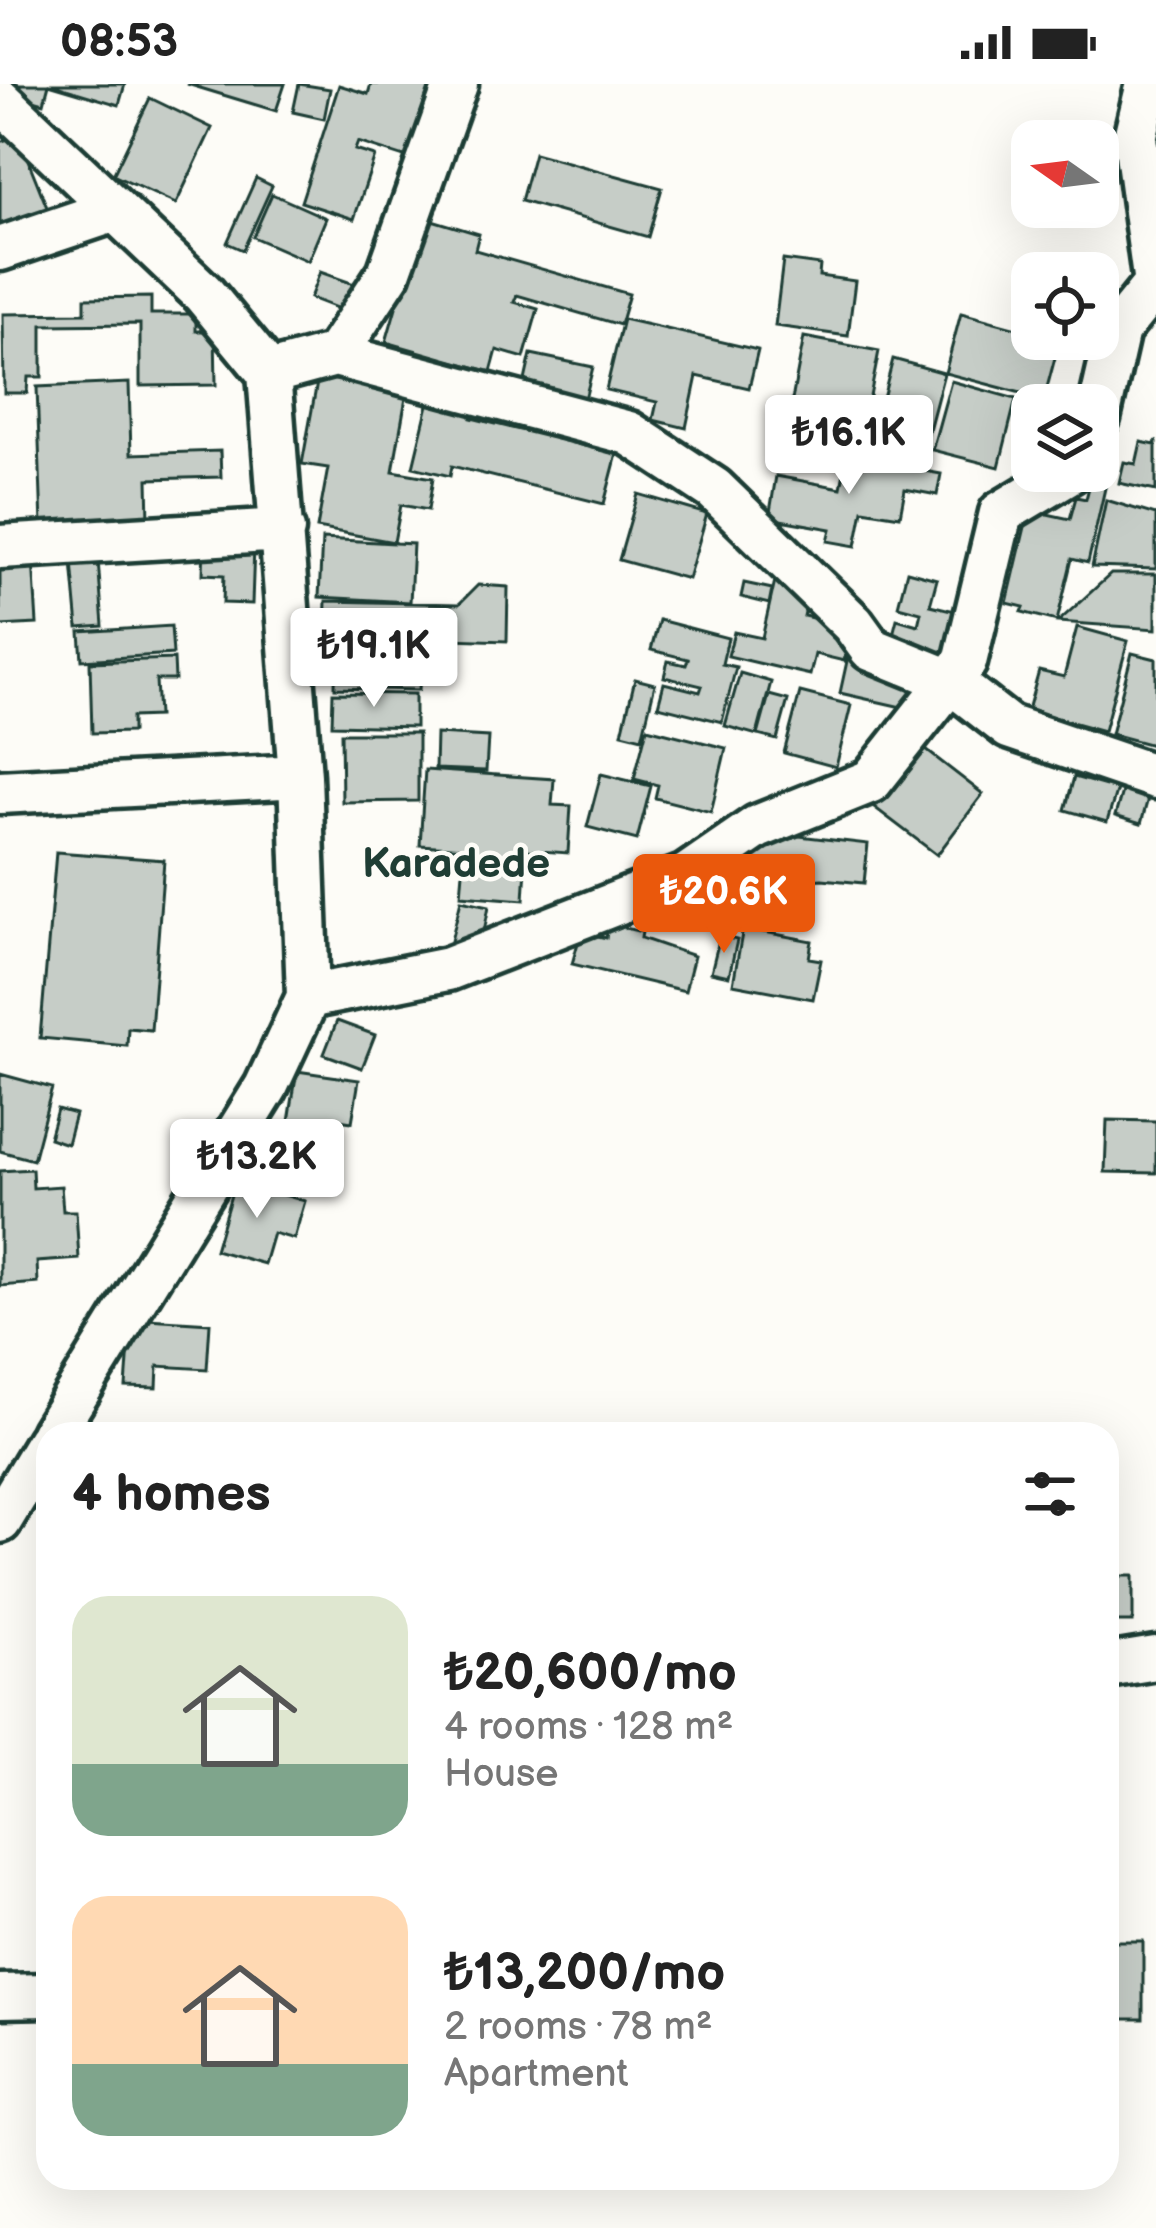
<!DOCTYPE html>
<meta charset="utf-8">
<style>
body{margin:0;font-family:"Balsamiq Sans",sans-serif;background:#f2f2f2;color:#222;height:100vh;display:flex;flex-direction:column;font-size:45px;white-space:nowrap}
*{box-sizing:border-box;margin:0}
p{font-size:39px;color:#767676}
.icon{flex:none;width:66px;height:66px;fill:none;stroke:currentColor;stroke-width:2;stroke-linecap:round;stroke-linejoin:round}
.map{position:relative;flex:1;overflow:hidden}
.sheet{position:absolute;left:36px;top:1338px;width:1083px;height:768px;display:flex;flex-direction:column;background:#fff;border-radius:36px;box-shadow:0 12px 48px #0002}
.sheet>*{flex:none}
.needle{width:78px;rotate:284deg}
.controls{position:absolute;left:1011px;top:36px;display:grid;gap:24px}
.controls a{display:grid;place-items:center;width:108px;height:108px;border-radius:24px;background:#fff;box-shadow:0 12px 48px #0002;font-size:60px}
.price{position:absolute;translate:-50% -102px;padding:0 27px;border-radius:12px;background:#fff;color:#222;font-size:39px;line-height:78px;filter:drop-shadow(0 3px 6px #0008)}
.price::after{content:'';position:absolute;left:50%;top:72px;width:36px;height:27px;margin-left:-18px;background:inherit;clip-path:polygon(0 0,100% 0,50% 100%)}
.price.active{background:#ea580c;color:#fff}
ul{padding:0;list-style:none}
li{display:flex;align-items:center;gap:36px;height:300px;padding:0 36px}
li span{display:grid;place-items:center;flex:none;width:336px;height:240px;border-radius:36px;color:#555}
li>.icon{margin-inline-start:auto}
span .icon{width:144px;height:144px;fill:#fffc;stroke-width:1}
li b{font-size:51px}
h2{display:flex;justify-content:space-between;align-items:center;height:144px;padding:0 36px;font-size:51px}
.status{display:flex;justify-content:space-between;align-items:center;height:84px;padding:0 60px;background:#fff;direction:ltr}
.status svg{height:33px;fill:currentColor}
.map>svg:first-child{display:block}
.building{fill:#c6cdc7;stroke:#1f3d34;stroke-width:3}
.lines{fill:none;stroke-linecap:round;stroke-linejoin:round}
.minor-casing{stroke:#1f3d34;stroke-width:51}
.minor{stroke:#fdfcf7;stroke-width:42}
.labels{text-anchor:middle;stroke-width:9;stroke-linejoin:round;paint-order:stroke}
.quarter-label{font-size:42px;font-weight:bold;fill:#1f3d34;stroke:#fdfcf7}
</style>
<div class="status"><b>08:53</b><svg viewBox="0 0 49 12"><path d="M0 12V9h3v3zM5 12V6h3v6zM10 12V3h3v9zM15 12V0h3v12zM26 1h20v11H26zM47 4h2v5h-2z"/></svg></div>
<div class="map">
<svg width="1156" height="2144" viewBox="0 0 1156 2144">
<rect width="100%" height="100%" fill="#fdfcf7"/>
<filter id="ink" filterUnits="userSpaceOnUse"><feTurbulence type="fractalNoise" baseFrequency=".00833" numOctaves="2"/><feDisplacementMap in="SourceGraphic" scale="24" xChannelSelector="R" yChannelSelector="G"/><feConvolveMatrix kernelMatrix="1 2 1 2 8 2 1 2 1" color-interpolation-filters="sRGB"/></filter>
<g filter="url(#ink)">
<path class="building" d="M19,0H125L119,21L49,0L44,19L16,11Z
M187,0H285L276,27Z
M299,0L330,5L324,35L293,28Z
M371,0H446L423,79L358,58L355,66L375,72L354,135L301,118L339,1L368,10Z
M150,14L212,44L176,120L113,91Z
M18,51L48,126L0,145V58Z
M534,69L662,104L648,153L521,117Z
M256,94L272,102L243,166L227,159Z
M272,110L326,134L308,177L253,153Z
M422,133L479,150L475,166L629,210L620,241L517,211L514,218L538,225L524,274L497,266L491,288L386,258Z
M783,176L820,181L819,192L855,197L848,252L775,242Z
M320,188L354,200L344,227L310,214Z
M151,213V230H196V247H215L216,301L140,302V240L42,241V293H28L27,309H4L3,230L85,229V214Z
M961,229L1032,248V255H1060L1044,315L945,289Z
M623,235L758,266L749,304L697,292L686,344L653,336L657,318L606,306Z
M804,253L879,267L865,338L789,332Z
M531,270L593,283L585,315L524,301Z
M893,275L944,289L921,376L871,362Z
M318,293L407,308L393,387L433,394L428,426L401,421L394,458L317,444L328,384L302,380Z
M951,297L1016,315L999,383L932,366Z
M129,299L131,370L220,367L221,393L148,395L149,438L42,442L37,303Z
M432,304L476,315L471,334L617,370L604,420L452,382L450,392L413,383Z
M1156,356V407L1119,399L1124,378L1136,380L1141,358L1155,361Z
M847,373L941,390L937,411L905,405L900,432L863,426L856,462L828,457L831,445L769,434L776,392L841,404Z
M1093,388L1108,391L1088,479L1072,475L1057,537L1022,528L1024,523L1007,519L1029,426L1070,435L1076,413L1086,415Z
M638,410L707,430L688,495L619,476Z
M1106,416L1156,431V485L1092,483Z
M322,455L413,460L410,518L319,513Z
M204,460L254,462L252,520L223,519L224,491L203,490Z
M33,475L37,540L0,542V477Z
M98,476L103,542L78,544L72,478Z
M907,487L937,495L930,521L976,532L967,568L946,563L942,579L889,566L897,535L918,541L921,528L898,522Z
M1111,490H1156V545L1058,538Z
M776,492L811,501L804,532L852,543L844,577L815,570L810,591L728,572L734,548L762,554Z
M744,499L772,505L769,520L741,513Z
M478,501L508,503L507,557L422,554L419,606L335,604L336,550H325L326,517L459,520Z
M659,536L728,554L722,580L736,583L722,638L658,622L664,599L700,608L702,602L664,593L668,577L686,581L688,575L651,566Z
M171,542L173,570L82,576L80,548Z
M1077,543L1128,557L1104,647L1028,626L1039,587L1064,593Z
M849,568L928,586L919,627L840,609Z
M1132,569L1156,575V662L1111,650Z
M174,575L175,596H156L158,632L132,633V648L92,649L90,578Z
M740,589L771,598L757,651L725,642Z
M635,595L655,600L642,654L622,649Z
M800,608L851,621L836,683L784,669Z
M333,609L415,610V643L332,641Z
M769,611L788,616L777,656L758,651Z
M647,644L726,664L711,728L655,714L658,701L634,695Z
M341,649H418V717L342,718Z
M436,650L488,653L486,687L435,685Z
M917,659L983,710L937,771L870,720Z
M425,686L554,695L552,721L571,722L568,769L527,766L524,816L461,811L465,764L420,761Z
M601,690L651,702L637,756L587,743Z
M1074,693L1117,705L1107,738L1065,726Z
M1124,700L1150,707L1141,740L1115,732Z
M756,747L868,760L864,799L822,795L750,801Z
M56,768L164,776L151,946L128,944L127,962L40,954Z
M461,816L489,822L481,863L451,857Z
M610,833L627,837L625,844L642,848L641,854L694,872L685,907L572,880L581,848L606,854Z
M743,844L812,857L809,874L821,876L813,915L733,900Z
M720,852L737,856L729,892L711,888Z
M337,937L375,951L362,984L324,970Z
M297,987L359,996L352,1038L332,1035L323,1095L300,1091L307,1047L288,1044Z
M0,990L52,1004L33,1076L0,1067Z
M57,1025L75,1030L67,1060L49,1054Z
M1107,1036L1156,1037V1089L1105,1088Z
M32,1085L33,1104L61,1102L63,1127H76L79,1175L37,1178L38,1199L0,1202V1087Z
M235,1097L305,1117L294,1155L273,1149L264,1180L215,1166Z
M131,1234L210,1239L207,1285L158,1282L157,1304L126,1303Z
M1107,1492H1133V1538H1107Z
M1107,1857H1143V1935H1107Z"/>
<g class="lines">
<defs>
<path id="minor" d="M1148,0L1135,54L1156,208
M0,16L203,209L269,289L300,692L308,913L266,1003L52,1350
M0,165L112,127
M335,271L389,189L456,0
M269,289L335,271L629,349L714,405L853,540L871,565L950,597L965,578L1001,429L1071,387
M1098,334L1118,246L1152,204
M0,463L283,446
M0,708L300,692
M308,913L448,885L686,792L757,743L871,697L950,597L1009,643L1156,693
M0,1437L48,1357
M1107,1582L1156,1574
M0,1912L48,1911"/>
</defs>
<use href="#minor" class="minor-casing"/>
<use href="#minor" class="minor"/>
</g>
</g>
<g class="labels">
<g class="quarter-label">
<text x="456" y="793">Karadede</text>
</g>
</g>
</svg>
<div class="controls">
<a><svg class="needle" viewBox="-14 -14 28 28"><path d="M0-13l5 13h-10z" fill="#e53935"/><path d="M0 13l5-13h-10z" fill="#767676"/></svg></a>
<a><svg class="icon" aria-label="locate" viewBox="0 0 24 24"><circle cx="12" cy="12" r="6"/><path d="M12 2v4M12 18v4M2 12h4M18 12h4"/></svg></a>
<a><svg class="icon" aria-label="layers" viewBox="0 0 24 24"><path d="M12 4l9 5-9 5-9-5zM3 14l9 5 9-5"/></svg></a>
</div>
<b class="price" style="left:849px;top:413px">₺16.1K</b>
<b class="price" style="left:374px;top:626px">₺19.1K</b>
<b class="price active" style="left:724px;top:872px">₺20.6K</b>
<b class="price" style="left:257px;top:1137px">₺13.2K</b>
<section class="sheet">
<h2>4 homes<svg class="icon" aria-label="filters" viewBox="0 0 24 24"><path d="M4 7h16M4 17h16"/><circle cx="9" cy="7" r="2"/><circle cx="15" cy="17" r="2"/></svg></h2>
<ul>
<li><span style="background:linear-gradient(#dfe7d0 70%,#7fa58c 0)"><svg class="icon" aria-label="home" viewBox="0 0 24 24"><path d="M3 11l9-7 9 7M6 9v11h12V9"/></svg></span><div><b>₺20,600/mo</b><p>4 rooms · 128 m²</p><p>House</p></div></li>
<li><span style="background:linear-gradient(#ffd9b3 70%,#7fa58c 0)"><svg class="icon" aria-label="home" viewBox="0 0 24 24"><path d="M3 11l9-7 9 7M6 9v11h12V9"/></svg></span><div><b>₺13,200/mo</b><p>2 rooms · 78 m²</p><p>Apartment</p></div></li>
</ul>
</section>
</div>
